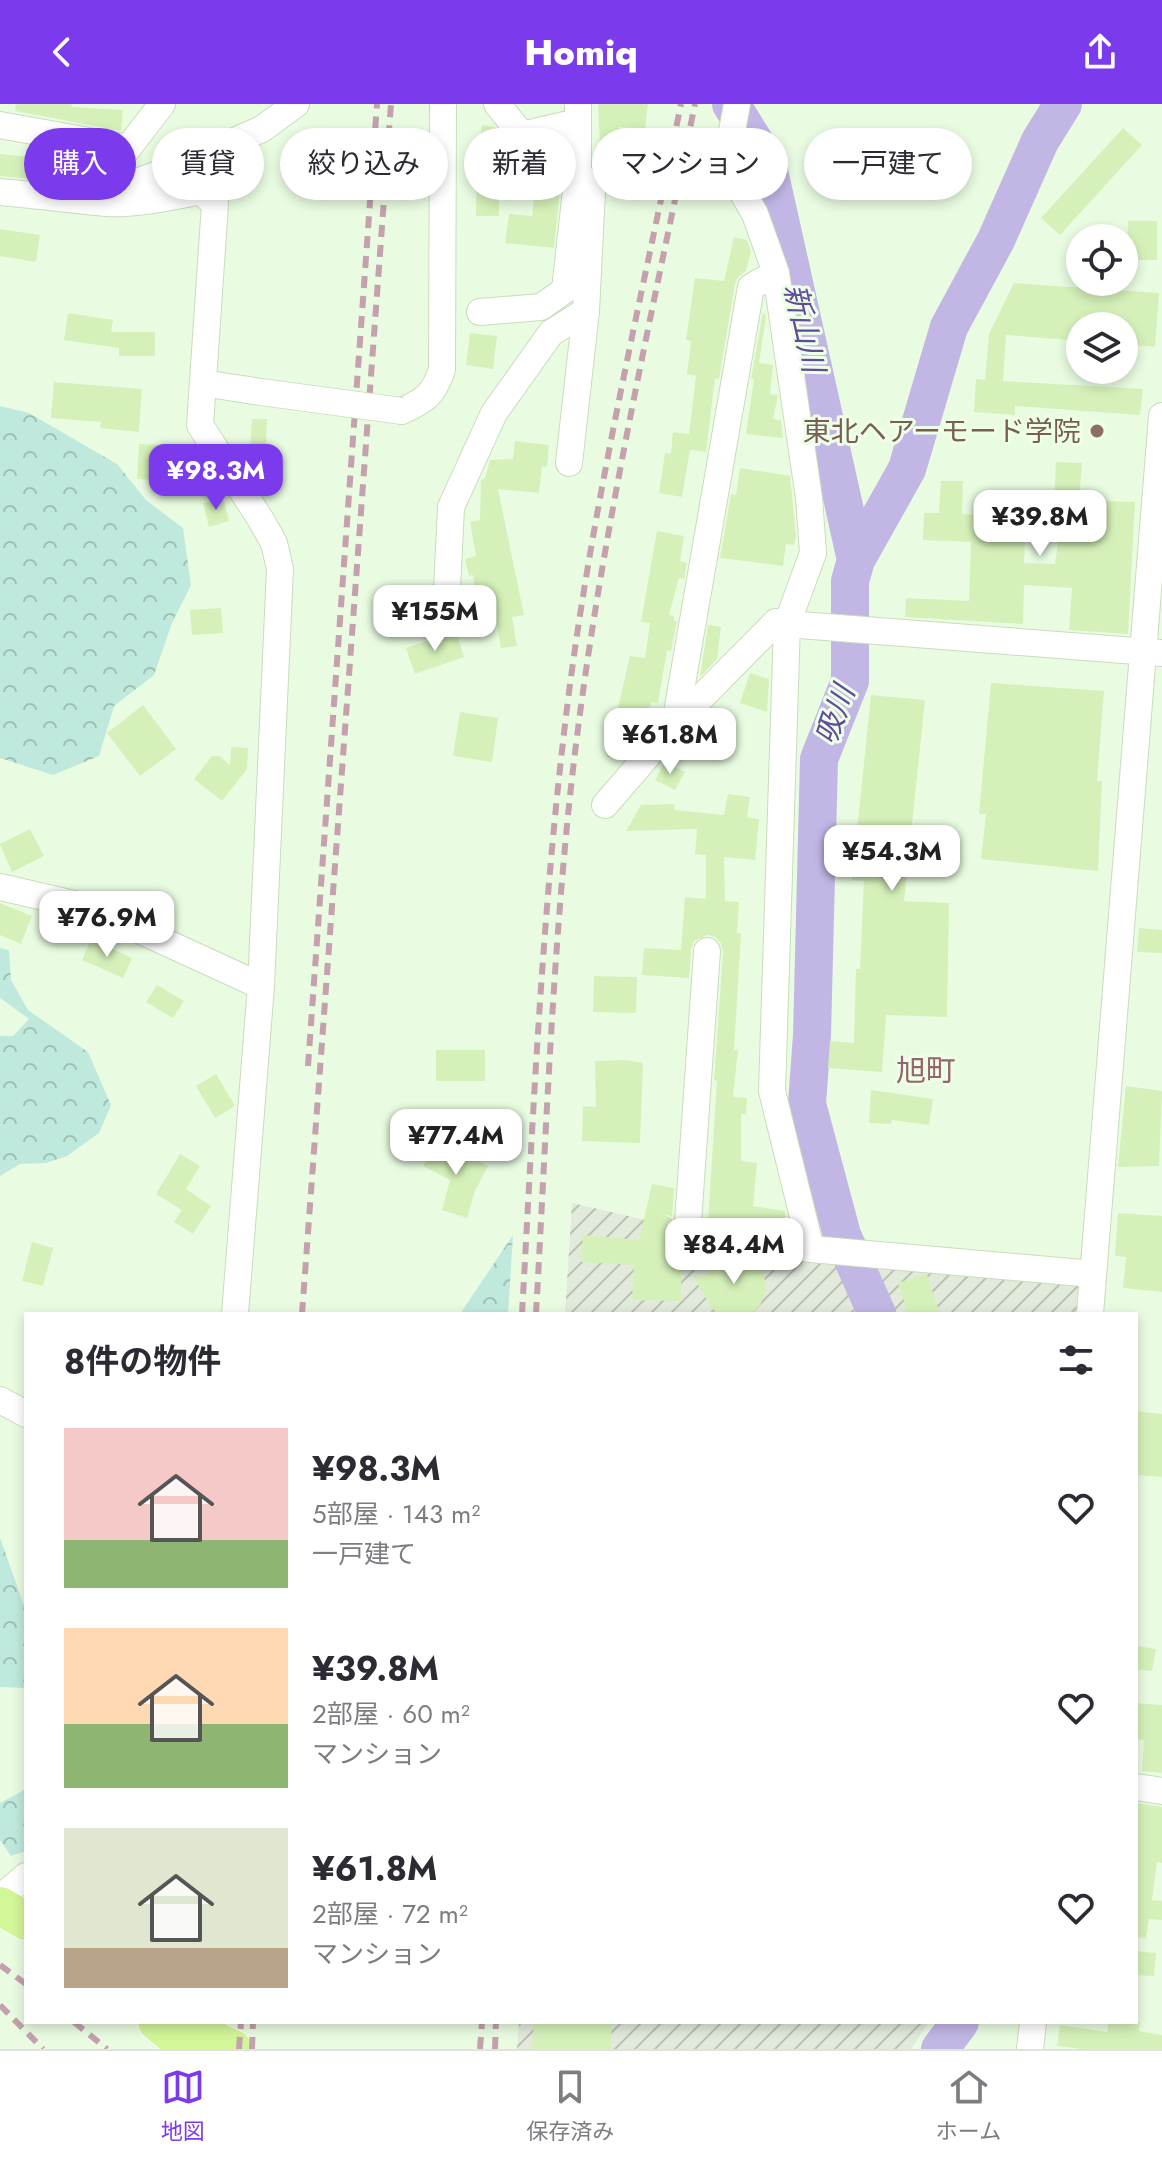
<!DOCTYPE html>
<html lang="ja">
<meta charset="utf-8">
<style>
body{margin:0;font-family:Jost,"Noto Sans JP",sans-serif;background:#f2f2f3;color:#2b2b33;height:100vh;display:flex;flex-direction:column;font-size:30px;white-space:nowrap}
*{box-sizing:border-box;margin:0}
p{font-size:26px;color:#7c7c81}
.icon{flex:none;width:44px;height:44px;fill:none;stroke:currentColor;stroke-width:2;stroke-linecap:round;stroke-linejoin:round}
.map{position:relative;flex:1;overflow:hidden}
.sheet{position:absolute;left:24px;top:1208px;width:1114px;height:712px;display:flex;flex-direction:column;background:#fff;border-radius:0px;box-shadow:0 4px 12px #0003}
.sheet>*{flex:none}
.banner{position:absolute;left:24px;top:24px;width:1114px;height:72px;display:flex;gap:16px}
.controls{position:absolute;left:1066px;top:120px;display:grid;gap:16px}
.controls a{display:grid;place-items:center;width:72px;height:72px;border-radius:50%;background:#fff;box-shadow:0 4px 12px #0003;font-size:40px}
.price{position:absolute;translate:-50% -68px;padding:0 18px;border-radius:16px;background:#fff;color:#222;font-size:26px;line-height:52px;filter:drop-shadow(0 2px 4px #0008)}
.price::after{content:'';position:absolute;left:50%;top:48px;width:24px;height:18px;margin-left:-12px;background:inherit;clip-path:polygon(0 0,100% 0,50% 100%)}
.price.current{background:#7c3aed;color:#fff}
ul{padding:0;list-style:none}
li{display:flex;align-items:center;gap:24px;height:200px;padding:0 40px}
li span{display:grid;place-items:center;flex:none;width:224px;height:160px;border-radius:0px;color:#555}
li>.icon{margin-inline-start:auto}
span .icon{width:96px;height:96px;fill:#fffc;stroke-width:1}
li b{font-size:34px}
h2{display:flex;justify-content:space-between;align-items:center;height:96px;padding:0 40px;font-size:34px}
.chip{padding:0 28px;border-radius:36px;background:#fff;box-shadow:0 4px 12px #0003;font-size:28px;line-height:72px}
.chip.current{background:#7c3aed;color:#fff}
header{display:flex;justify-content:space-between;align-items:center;height:104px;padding:0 40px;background:#7c3aed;color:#fff;font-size:36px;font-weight:800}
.tabs{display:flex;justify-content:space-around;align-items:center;height:112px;border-top:2px solid #e1e1e2;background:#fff;font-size:22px;color:#7c7c81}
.tabs a{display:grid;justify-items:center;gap:4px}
.tabs .current{color:#7c3aed}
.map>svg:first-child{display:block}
.industrial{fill:url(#industrial-furrows)}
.forest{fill:url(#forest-crowns)}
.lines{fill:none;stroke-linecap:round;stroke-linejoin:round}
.river{stroke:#c2b6e5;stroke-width:38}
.building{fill:#d5f1b9}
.minor-casing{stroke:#c9ddba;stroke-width:28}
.highway-casing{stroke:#fff;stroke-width:40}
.minor{stroke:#fff;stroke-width:26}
.highway{stroke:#d3f698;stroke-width:38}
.rail{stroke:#c4a1ad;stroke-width:6;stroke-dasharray:12 8;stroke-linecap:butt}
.minor-bridge-casing{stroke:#c9ddba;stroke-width:28;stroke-linecap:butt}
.minor-bridge{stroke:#fff;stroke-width:26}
.education-dot{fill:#8d6e63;stroke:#eeffe7;stroke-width:3}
.labels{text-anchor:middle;stroke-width:6;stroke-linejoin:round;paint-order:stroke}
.education-label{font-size:28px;fill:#785e54;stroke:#eeffe7;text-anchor:end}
.water-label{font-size:30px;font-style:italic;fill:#614b9b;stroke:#eeffe7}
.neighbourhood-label{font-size:30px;fill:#96646f;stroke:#eeffe7}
</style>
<header><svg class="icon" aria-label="back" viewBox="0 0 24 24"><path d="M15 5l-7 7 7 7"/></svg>Homiq<svg class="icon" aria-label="share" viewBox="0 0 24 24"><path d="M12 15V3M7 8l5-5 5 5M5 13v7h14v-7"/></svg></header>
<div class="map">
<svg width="1162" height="1945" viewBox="0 0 1162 1945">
<defs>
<pattern id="industrial-furrows" width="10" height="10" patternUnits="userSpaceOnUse" patternTransform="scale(2)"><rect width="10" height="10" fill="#e2eadc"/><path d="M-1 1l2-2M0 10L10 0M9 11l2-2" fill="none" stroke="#bac2b4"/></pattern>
<pattern id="forest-crowns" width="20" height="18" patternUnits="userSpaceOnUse" patternTransform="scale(2)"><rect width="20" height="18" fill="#c0e9dd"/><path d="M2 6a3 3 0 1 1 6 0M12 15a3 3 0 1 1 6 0" fill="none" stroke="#9fc1b5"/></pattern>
</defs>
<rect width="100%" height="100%" fill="#e9fce1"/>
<path class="industrial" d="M572,1099L802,1152L1082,1181L1080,1210H565Z
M519,1918H929L911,1945H517Z"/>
<path class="forest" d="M0,302L29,309L117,360L146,396L183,424L191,481L172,519L154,571L114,602L99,652L53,671L0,654Z
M0,844L9,846L11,876L28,906L88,948L111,1001L99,1029L67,1052L46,1059L20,1060L0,1072V932H13L29,915L0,894Z
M513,1131L508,1210H460Z
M0,1434L26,1507V1584L0,1583Z
M26,1685V1747L11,1752L0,1736V1699Z"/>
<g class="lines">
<path class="river" d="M731,0L767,58L856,456
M877,1210L842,1131L807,1000L812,931L819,655L850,577V477L856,456L907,365L949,223L996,136L1040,37L1063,0
M940,1945L960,1918"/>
</g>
<path class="building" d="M16,0H72L71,3L123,6L121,27L15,7Z
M598,0H648L645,26L619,23L618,45L600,44Z
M482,21L495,23L499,28L497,46L544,47L545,42L562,38V67L554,144L505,139L509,110L532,112L536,76L499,75V112H476L477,55Z
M1123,24L1142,41L1060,131L1041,114Z
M30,45L87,55L83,76L80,80L0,72V50L29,53Z
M1128,117H1157V156H1127Z
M0,125L40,131L36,158L0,152Z
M734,133L747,136L751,147L746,167L738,173L735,180L719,275L715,274L706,348L690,346L682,393L659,389L665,349L671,350L673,328L689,330L696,272L687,270L691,237L686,236L695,174L724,177Z
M1014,179L1159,189L1155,243L1124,240V222H1080V237L1006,231L1003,277L1143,285L1140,311L1015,302V311L974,308L976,275L985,276L989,230Z
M763,208L766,212L759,259L773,261L770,290L778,291L773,315L781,316L783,334L746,330L754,275H751Z
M68,209L113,216L111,228H155V252H119V244L64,236Z
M470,229L497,232L493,265L466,261Z
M54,278L142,285L139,328L100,324L101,318L51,314Z
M252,315H267L265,368L249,367Z
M515,337L549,341L547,363L542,362L539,389L498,385L524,511L512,513L517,542L501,544L496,516L480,518L473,471L469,472L465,455L476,452L470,418L480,416L481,376L485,374L490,356L513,355Z
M139,340L184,342L182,378L137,375Z
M1056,358L1082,359L1079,396L1135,398L1128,530L1069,526L1072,484L1024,481L1023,520L905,513L906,494L969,497L971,438L923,436L924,409H939L941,377H963L962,410L1026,415L1024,459L1055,460L1060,425L1039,424L1040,399L1054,400Z
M740,364L790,372L796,431L794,441L786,440L783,462L720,454L731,390L736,391Z
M223,394L229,417L209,423L203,399Z
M657,427L684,432L680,457L687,459L684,475L679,474L669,511L674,512V517H677L671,547L667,546L658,599L651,598L647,621L637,619L635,642L624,655L607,653L610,625H613L630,552L645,554L650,519L641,518Z
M221,504L223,529L192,531L190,506Z
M708,521L721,523L717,555L700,573Z
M456,528L464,553L415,570L406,544Z
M750,569L769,575L767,608L740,599Z
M991,579L1104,587L1097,677H1102L1098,767L981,755L986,710H979Z
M871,591L925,596L904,797L949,799L947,913L886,911L882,968L828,964L830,937L854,939L856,865H860L864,777L852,776Z
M143,601L176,645L140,672L107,629Z
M460,608L498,614L492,658L453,652Z
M231,643L248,644L247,665L222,697L194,675L212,652H219L230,661Z
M665,658L685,668L675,686L655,676Z
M728,690L750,693L747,713L759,715L755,756L724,753L725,797L739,798L737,829H741L734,946H738L733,993L747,994L746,1010H741V1057L757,1059L753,1102L785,1107L786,1126L708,1117L717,977L714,976L723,848L721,839L715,833L707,831L694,837L691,846L689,874L642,871L644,844L681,846L685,793L706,795V751L695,750L697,725L626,727L641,701L674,700L675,706L724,711Z
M30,725L44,752L12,768L0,740Z
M0,799L32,812L21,840L0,831Z
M1139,824L1162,826V849L1137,848Z
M91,835L132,854L123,874L82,856Z
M594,872L637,873L636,909L593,908Z
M157,881L184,897L173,914L146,898Z
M436,946H485V977H436Z
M625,956L643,959L640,1039L582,1037L583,1002L596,1003L595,957Z
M216,970L235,1002L215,1014L196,982Z
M1126,982L1162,987L1159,1062L1118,1063Z
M871,986L933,995L929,1021L892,1016L891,1020L869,1019Z
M437,1036L488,1062L475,1087L467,1114L442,1106L450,1076L423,1062Z
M180,1050L200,1062L186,1085L211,1102L193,1130L174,1118L182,1106L156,1090Z
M652,1080L674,1084L672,1112L663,1110L672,1115L681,1142V1197L632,1196L634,1161L581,1158L583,1131L639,1136Z
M1118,1109L1162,1112V1188L1123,1184L1126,1153L1115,1152Z
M32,1138L53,1144L43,1182L22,1177Z
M734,1152L743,1153L754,1159L762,1168L766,1179L765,1190L760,1201L751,1210H719L711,1203L693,1172L705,1173L713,1161L722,1155Z
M921,1171H927L940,1210H908L898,1179Z
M1136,1307L1162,1310V1373L1136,1371Z
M1136,1542L1156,1545L1152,1567L1136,1565Z
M1136,1599L1162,1601V1669L1142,1667L1144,1636L1136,1635Z
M1136,1699L1162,1703V1759L1157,1758L1152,1796L1162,1797V1816L1149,1815L1146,1834L1136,1833Z
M1136,1847L1156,1849L1154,1872L1136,1871Z
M534,1918H612L611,1945H532Z
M1109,1918H1140L1139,1927L1162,1931V1945H1082L1057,1942L1060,1921L1107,1928Z"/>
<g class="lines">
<defs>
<path id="minor" d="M497,0L522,31L578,18V3
M737,0L726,60L755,110L776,169L809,394L813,449L787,520L1162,549
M0,21L128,44
M0,88C36,91 71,96 106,99C134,101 173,93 200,87L215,100L200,321L261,416L274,439L280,465L261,882L235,1210
M104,90L161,69L262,25L296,0
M89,95L162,0
M480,208L541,203L565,186L578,68V18
M203,279L261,288
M402,307C426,296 433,291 442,266L443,0
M569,359L586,207L592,87L578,68
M418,515L447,486L451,403L494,309L551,229L586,207
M675,620L751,183L776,169
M605,701L675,620L776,518L787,520L772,987L811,1145L1093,1170
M0,783L91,804L261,882
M707,847L688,1118L692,1131L811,1145
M1090,1210L1162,312
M0,1296L26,1310
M1136,1683L1162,1687
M0,1794L26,1772
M1030,1945L1033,1918"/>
<path id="highway" d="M0,1802L26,1817
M157,1918L191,1945
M192,1918L214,1936L233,1945"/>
</defs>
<use href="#minor" class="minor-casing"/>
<use href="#highway" class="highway-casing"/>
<use href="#minor" class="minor"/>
<use href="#highway" class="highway"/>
<path class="rail" d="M308,962L377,0
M302,1210L391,0
M522,1210C534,997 543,784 571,573C597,381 642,190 681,0
M536,1210C545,1051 551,891 566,732C589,485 645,242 695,0
M0,1861L26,1880
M0,1901L43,1945
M74,1918L107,1945
M239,1945L241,1918
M252,1945L253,1918
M480,1945L482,1918
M495,1945L496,1918"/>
<defs>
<path id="minor-bridge" d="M261,288L402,307"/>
</defs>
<use href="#minor-bridge" class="minor-bridge-casing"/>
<use href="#minor-bridge" class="minor-bridge"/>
</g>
<circle class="education-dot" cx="1097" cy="327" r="8"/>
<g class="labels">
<g class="education-label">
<text x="1081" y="337">東北ヘアーモード学院</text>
</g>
<g class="water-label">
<text transform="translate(804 224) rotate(77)" y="10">新山川</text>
<text transform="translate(835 611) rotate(-70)" y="10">吸川</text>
</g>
<g class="neighbourhood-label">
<text x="926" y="977">旭町</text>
</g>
</g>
</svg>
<div class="controls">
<a><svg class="icon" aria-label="locate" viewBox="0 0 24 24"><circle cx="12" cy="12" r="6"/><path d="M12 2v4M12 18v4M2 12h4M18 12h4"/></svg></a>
<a><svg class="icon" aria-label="layers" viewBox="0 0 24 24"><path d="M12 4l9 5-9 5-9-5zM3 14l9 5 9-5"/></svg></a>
</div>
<b class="price current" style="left:216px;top:408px">¥98.3M</b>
<b class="price" style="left:1040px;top:454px">¥39.8M</b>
<b class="price" style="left:435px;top:549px">¥155M</b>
<b class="price" style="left:670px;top:672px">¥61.8M</b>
<b class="price" style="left:892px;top:789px">¥54.3M</b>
<b class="price" style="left:107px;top:855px">¥76.9M</b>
<b class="price" style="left:456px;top:1073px">¥77.4M</b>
<b class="price" style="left:734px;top:1182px">¥84.4M</b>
<div class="banner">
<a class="chip current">購入</a>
<a class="chip">賃貸</a>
<a class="chip">絞り込み</a>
<a class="chip">新着</a>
<a class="chip">マンション</a>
<a class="chip">一戸建て</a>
</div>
<section class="sheet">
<h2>8件の物件<svg class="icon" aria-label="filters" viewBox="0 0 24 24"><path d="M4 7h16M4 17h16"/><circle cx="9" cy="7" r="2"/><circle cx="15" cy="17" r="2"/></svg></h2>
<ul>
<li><span style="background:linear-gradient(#f6c9c9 70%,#8fb573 0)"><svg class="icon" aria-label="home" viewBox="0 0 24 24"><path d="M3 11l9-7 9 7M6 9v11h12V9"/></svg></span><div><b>¥98.3M</b><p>5部屋 · 143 m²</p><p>一戸建て</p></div><svg class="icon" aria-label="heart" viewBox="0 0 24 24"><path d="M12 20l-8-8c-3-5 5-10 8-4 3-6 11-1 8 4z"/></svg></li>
<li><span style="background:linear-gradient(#ffd9b3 60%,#8fb573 0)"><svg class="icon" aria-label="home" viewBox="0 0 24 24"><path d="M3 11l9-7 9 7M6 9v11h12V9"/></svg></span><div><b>¥39.8M</b><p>2部屋 · 60 m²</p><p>マンション</p></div><svg class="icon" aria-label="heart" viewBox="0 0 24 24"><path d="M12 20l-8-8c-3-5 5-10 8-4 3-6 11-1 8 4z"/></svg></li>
<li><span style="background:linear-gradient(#dfe7d0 75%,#b9a48a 0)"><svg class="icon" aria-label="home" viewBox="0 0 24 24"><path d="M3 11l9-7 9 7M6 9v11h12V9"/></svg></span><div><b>¥61.8M</b><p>2部屋 · 72 m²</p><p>マンション</p></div><svg class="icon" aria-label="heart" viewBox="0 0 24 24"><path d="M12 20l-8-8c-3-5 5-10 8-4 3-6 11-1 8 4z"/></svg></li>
</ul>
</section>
</div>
<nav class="tabs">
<a class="current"><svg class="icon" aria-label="map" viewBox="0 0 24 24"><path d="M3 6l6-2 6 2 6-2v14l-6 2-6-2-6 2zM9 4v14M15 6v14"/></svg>地図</a>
<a><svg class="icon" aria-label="saved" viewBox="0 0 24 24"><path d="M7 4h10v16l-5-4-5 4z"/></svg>保存済み</a>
<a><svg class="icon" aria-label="home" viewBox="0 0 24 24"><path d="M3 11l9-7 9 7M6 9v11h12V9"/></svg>ホーム</a>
</nav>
